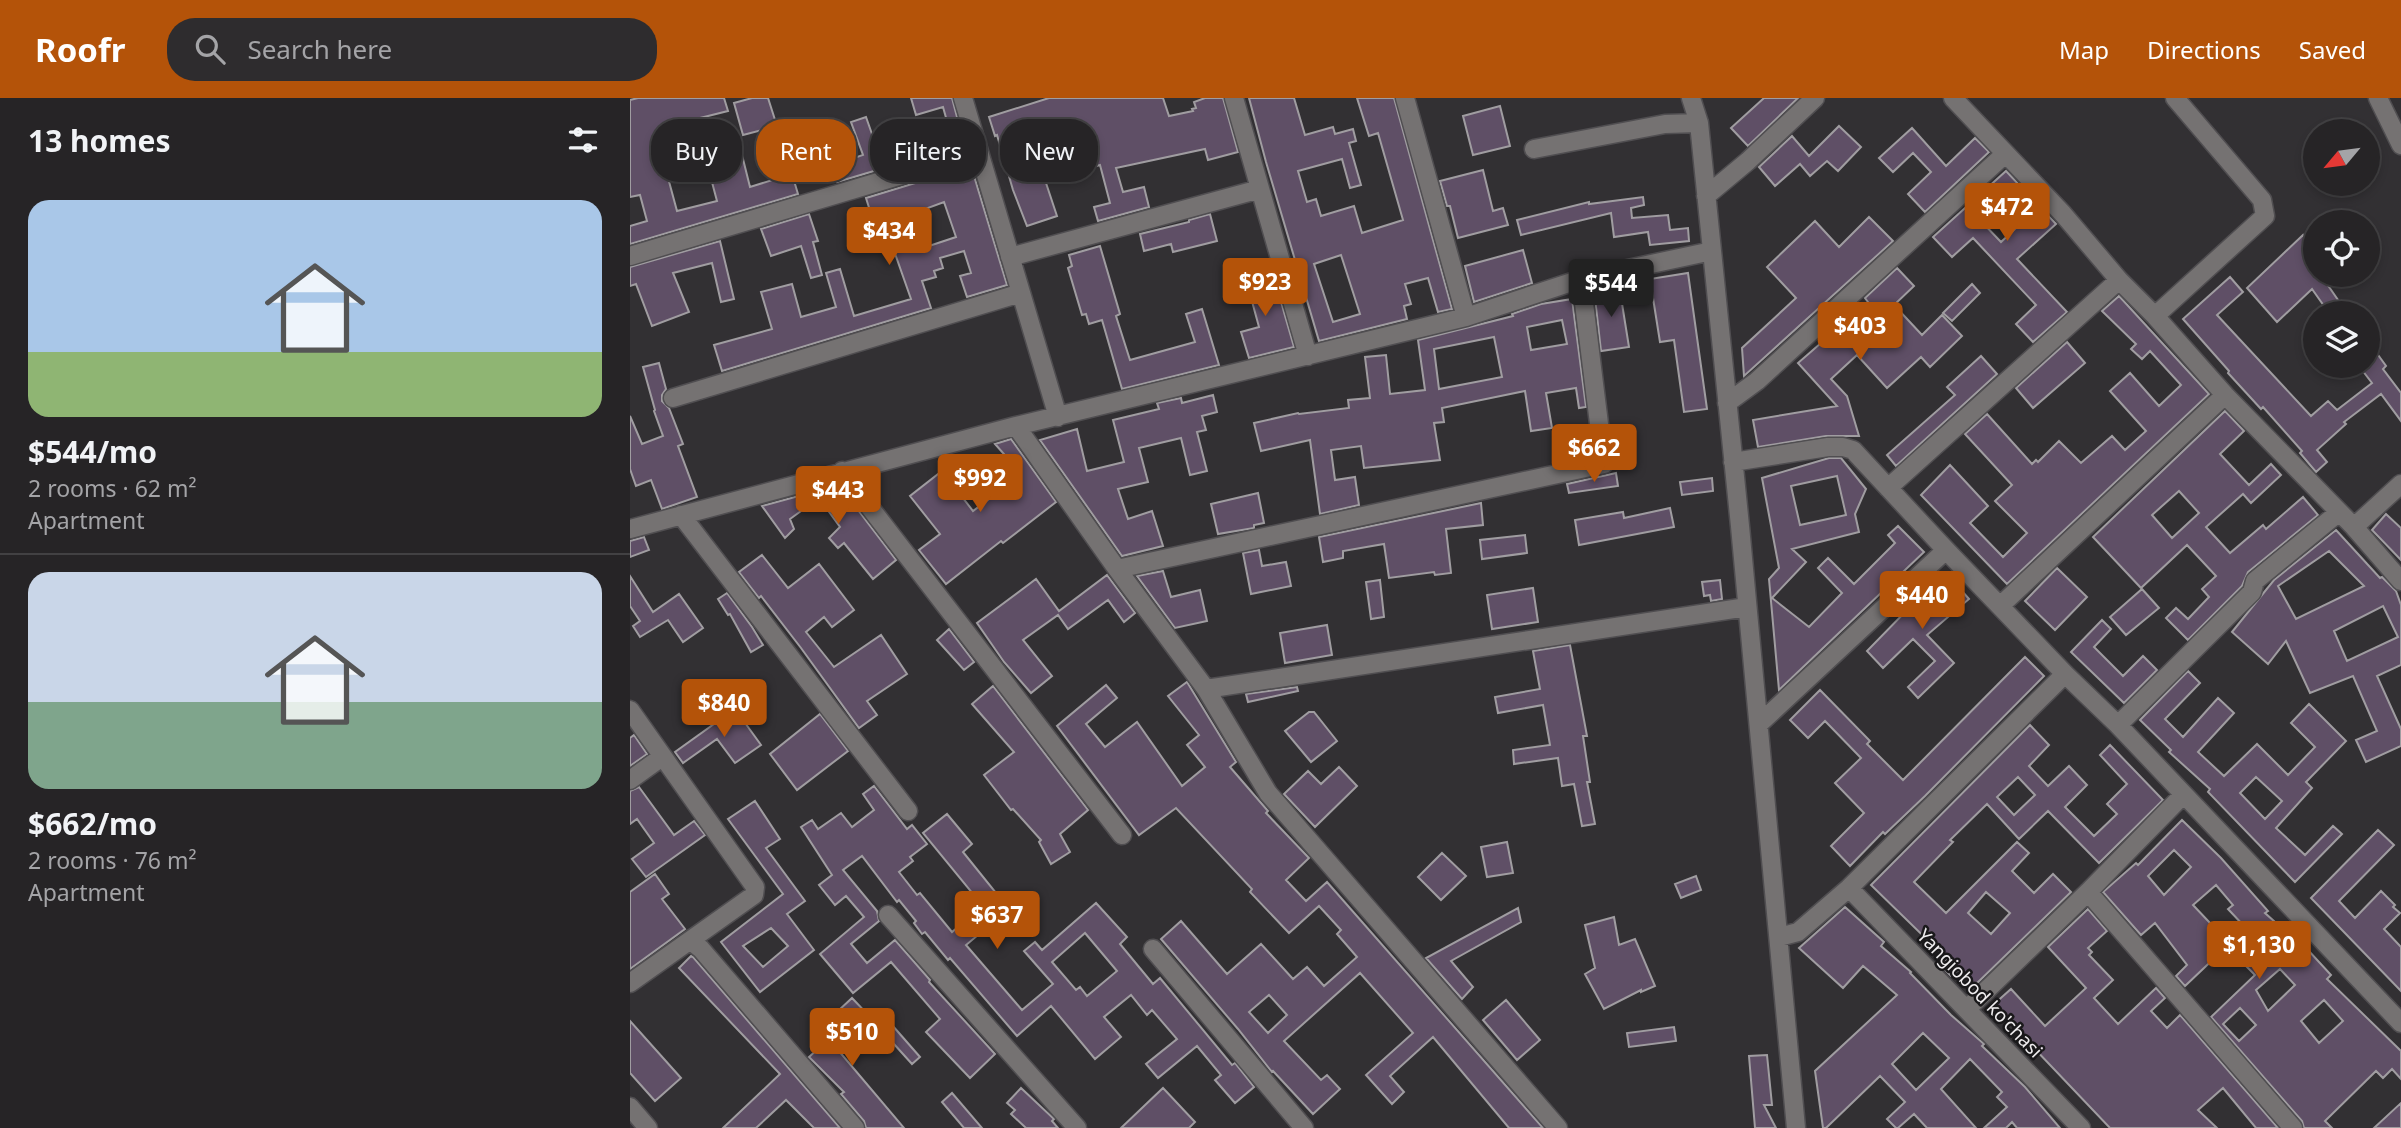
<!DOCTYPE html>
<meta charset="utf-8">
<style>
body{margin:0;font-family:"Noto Sans",sans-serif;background:#2e2c2e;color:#f1f3f6;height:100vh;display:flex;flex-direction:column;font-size:26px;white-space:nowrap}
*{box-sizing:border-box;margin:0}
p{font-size:23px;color:#a4a4a7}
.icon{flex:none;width:38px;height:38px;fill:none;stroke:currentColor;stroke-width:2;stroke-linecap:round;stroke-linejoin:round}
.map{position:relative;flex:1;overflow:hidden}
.side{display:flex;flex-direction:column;background:#262426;width:630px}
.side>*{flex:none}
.hud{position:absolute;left:21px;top:21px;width:665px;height:63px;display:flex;gap:14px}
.needle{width:46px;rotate:241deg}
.buttons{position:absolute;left:1673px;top:21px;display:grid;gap:14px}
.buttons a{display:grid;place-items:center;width:77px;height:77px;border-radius:50%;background:#262426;box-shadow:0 4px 10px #0003,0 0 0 2px #424143;font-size:35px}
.price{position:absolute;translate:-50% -60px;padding:0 16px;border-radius:7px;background:#b45309;color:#fff;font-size:23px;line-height:46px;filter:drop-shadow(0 2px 4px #0008)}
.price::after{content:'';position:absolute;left:50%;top:42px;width:21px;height:16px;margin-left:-10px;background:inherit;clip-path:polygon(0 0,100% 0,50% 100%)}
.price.on{background:#222;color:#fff}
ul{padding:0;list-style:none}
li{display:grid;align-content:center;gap:14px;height:371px;padding:0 28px}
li+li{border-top:2px solid #424143}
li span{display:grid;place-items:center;height:217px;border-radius:21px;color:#555}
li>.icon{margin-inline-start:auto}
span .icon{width:126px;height:126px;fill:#fffc;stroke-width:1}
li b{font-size:30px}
h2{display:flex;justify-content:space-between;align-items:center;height:84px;padding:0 28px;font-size:30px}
.chip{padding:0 24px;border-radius:28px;background:#262426;box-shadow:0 4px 10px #0003,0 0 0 2px #424143;font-size:24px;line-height:63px}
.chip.on{background:#b45309;color:#fff}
header{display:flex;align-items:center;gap:42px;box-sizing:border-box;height:98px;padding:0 35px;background:#b45309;color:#fff}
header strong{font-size:33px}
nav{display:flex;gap:38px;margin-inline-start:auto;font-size:24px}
.search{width:490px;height:63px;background:#2e2c2e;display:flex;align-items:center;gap:18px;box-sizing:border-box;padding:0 24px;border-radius:28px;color:#a4a4a7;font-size:26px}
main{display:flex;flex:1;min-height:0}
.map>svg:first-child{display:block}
.building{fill:#5f4f66;stroke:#a09da1;stroke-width:2;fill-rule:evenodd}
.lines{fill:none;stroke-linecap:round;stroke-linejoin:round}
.minor-casing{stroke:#504e51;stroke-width:21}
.minor{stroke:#757272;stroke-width:18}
.labels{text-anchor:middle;stroke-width:5;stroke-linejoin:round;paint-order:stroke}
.street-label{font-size:19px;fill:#efedef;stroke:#19181a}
</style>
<header>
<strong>Roofr</strong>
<div class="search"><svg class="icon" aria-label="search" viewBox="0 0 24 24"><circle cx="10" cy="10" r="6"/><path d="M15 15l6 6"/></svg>Search here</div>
<nav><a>Map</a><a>Directions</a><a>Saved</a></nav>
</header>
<main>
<section class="side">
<h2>13 homes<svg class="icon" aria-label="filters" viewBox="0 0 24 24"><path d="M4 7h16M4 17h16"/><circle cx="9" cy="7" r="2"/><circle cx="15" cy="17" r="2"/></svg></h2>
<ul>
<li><span style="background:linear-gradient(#a9c7e8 70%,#8fb573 0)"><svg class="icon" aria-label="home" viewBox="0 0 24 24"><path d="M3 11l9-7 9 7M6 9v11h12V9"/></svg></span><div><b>$544/mo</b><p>2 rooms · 62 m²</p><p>Apartment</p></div></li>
<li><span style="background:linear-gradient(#c9d6e8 60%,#7fa58c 0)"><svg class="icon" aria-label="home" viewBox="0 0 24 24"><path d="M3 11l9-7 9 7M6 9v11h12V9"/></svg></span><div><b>$662/mo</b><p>2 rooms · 76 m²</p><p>Apartment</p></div></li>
</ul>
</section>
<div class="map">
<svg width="1771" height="1030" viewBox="0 0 1771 1030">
<rect width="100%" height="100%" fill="#323033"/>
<path class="building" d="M8,0H94L98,13L54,24L63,57L34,65L47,113L87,103L74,54L109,45L120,89L162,76L168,96L0,146V128L17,123L10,97L0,99V2Z
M122,0H138L147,28L113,37L104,5Z
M281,0H322L332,38L322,41L313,9L286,17Z
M419,0H533L539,18L563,13L562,11L566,10L564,4L575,0H593L608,54L578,62L575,51L486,70L493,94L514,89L519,109L468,123L464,109L480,105L470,67L415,82L427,118L397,128L383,92L367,37L365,38L359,19Z
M619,0H664L675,37L703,29L705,36L723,31L726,43L719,45L731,87L720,90L712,61L668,73L677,104L686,101L691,118L724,108L732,135L773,122L748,35L739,38L727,0H764L822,211L808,214L798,180L775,186L781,206L774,208L777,221L689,243L636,64ZM711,157L730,216L703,224L684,166Z
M1134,0H1168L1118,48L1101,30Z
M870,8L880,48L843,57L833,18Z
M236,19L254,70L207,84L201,68L233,57L221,24Z
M1209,28L1231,49L1208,73L1197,63L1180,78L1170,66L1145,88L1129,69L1162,38L1179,58Z
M1282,30L1316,68L1345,40L1359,54L1295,114L1278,96L1301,74L1283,55L1263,74L1249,60Z
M341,68L377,187L337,199L330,178L341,175L334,153L310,160L313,170L304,173L306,179L292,183L301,210L92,273L84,247L142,231L131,194L162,186L171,219L206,209L196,175L210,171L224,218L281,201L250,113L241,116L236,100ZM314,104L326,139L296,149L284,115Z
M853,72L863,113L873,110L878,127L828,140L820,108H817L810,83Z
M1376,73L1426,126L1387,161L1437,214L1403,244L1386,226L1406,207L1343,140L1322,159L1303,139ZM1379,96L1399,118L1371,144L1350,122Z
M1013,99L1014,107L1001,110L1002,120L1038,117L1040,132L1058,130L1059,143L1020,147L1018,134L984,139L981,115L891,137L887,122L959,104V106Z
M179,116L188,143L183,144L192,177L181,180L171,148L141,158L131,131Z
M580,116L587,143L543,154L541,146L514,153L510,136L559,124V122Z
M1239,119L1263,143L1114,278L1112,250L1166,200L1137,169L1185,123L1209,149Z
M1673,137L1685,163V177H1697L1694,180L1695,183L1717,215H1699L1682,191L1647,224L1617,190Z
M90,143L104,201L91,204L82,165L43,175L59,214L22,228L6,186L0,188V169Z
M470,148L490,216L486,218L500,262L565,244L556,216L572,211L589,267L492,291L472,222L459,226L456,216L452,217L438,170L442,168L439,157Z
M893,152L902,185L844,204L835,168Z
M1267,170L1284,188L1264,207L1292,237L1312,217L1332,238L1300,269L1291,259L1257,290L1227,257L1201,281L1217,298L1229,338H1196L1128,349L1123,322L1207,308L1168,265L1238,204L1235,200Z
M1058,175L1077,311L1054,314L1044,242L1030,244L1020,181Z
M643,176L664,249L619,260L611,234L629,229L620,196L604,201L600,189Z
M1600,179L1613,194L1587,217L1681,318L1698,303L1707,312L1742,285L1729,268H1738V243L1756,268L1753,271L1771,295V323L1751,296L1714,324L1716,326L1687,352L1697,364L1686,374L1670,355L1672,353L1633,309L1631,311L1598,275L1599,273L1553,221Z
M1342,186L1350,195L1322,223L1313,215Z
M989,187L999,249L971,253L964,191Z
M1489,198L1579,296L1377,486L1291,397L1320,367L1358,408L1340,425L1373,459L1397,435L1365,403L1382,387L1335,336L1357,316L1402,366L1406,362L1408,364L1429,343L1451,365L1482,338L1495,352L1516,333L1480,293L1500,275L1529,308L1551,287L1520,253L1512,261L1501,251L1506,246L1472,213Z
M942,201L956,309L949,310L946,290L916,295L922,330L901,333L895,293L812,310L814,324L804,325L810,362L734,370L731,348L701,352L705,382L725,379L729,407L690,416L680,342L631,353L624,325L668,315L669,316L719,310L718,302L740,300L735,259L756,257L760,296L795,292L788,242L883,218L882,216L911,206ZM932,222L937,246L901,252L897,229ZM864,239L872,279L809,291L804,251Z
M1437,244L1455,265L1403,310L1386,290Z
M1351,258L1367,276L1266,368L1257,357L1325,297L1317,289Z
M29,265L36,291L32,297V303L39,310L53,346L48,348L67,399L32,411L21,382L6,388L0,371V318L12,346L33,338L24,313L25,312L13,269Z
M583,297L587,314L572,318L576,332L567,334L577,373L560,377L551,340L509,350L518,384L488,391L498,421L522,413L533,448L492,458L410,342L447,331L457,373L494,364L483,322L529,311L527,305L551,300L552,305Z
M1595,313L1614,333L1590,356L1619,387L1641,366L1651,377L1621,405L1613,396L1576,429L1600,455L1633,427L1636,431L1673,399L1688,417L1618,474L1612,488L1558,542L1536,520L1546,510L1558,521L1579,499L1572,491L1586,478L1557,447L1511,490L1463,439ZM1549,393L1569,415L1542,440L1522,417Z
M381,341L426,404L373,445L371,443L316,486L289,452L310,436L280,398L312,373L343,413L367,395L358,385L381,364L365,346Z
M1199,360H1211L1236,391L1225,416L1229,434L1162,451L1176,464L1142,500L1179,529L1212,495L1188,470L1198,460L1224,486L1265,445L1258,437L1268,428L1294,454L1149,592L1139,481L1149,470L1132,380ZM1207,378L1216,417L1170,427L1161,388Z
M986,375L988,388L939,395L937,386Z
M1082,380L1083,393L1052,397L1050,384Z
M209,387L266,462L243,481L214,445L208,450L199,440L210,429L189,400L160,421L164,431L155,440L132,408Z
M628,395L634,425L624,427V430L588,436L581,406Z
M851,405L853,427L816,431L821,475L805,477L804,474L759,480L754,446L713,453V460L693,464L689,439Z
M1040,410L1044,429L949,447L945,422L993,414L994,420Z
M1756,416L1771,430V462L1742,432Z
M1706,432L1750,480L1752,479L1766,493L1771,507V567L1747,578L1771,631V648L1736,664L1726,642L1747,633L1723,578L1680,595L1656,543L1638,566L1602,534L1644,482ZM1699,453L1734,488L1666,521L1648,488ZM1753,508L1768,539L1717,563L1704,533Z
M895,437L897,455L852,461L850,442Z
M14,439L19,452L0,459V443Z
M629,452L632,468L656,464L661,488L621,496L613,455Z
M132,457L158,490L189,466L224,512L202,529L194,519L176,534L204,569L251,537L277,576L237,603L247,617L229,630L171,550L131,498L129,500L109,474Z
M1427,470L1457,499L1425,532L1395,503Z
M533,473L541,499L570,492L577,523L545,530L507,478Z
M1317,476L1339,501L1297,537L1324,565L1288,600L1278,589L1305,563L1283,541L1253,570L1237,553L1280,509Z
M477,477L505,515L494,524L478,502L438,531L428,517L393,542L422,578L401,595L374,564L347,525L406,481L429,513Z
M0,478L23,514L49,496L73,530L53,544L38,522L10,539L3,528L10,523L0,508Z
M750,482L754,519L741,521L736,484Z
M1090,482L1092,501L1081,503L1080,497L1074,498L1072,484Z
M903,490L908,524L862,531L857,497Z
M1512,491L1529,510L1496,537L1480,519Z
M97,495L122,529L133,547L121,554L100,516L98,517L88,501Z
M1472,522L1481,531L1464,549L1493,578L1513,558L1527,572L1494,605L1441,554Z
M697,527L702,557L655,565L650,535Z
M319,531L344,564L334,572L307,542Z
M940,547L957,638H953L960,684H957L965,726L952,728L944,686L932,688L928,660L884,666L883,652L920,647L913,607L868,615L865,599L910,591L903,553Z
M1395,559L1414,578L1295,698L1255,736L1253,734L1220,768L1201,748L1234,715L1205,685L1231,660L1195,623L1178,640L1160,622L1190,592L1240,643L1237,646L1273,682Z
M1558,573L1570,585L1535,621L1553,639L1588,600L1604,615L1568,654L1594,678L1627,646L1658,677L1685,649L1661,625L1679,606L1716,643L1676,684L1682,690L1646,730L1675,757L1703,728L1712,736L1665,784L1578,694L1580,691L1539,654L1541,652L1510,622ZM1626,679L1652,703L1635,721L1610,695Z
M557,584L606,664L600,669L638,713L636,715L679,760L656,782L676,803L697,784L913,1030H879L803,939L760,978L774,994L762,1006L736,977L783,935L730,875L654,943L691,982L697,977L710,991L683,1016L643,973L642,974L608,931L531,841L551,823L597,876L631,846L663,881L677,869L694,888L727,859L707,836L711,832L689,808L659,835L620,794L622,791L546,710L509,737L427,628L476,587L487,600L456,626L475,649L507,624L552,688L575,669L557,647L569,637L538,598ZM639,897L657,917L638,935L619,914Z
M363,588L458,712L430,736L440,754L421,766L409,744L411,742L383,711L381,712L354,677L384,654L342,606Z
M667,589L668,593L618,604L616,596Z
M105,611L131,647L105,665L87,641L53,665L45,654Z
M679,614H684L707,643L681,664L655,633Z
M190,616L218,653L167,692L140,656Z
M1400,627L1419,647L1399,668L1418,688L1439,668L1457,687L1435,709L1464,738L1487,716L1477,706L1497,686L1470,657L1480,647L1533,702L1469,765L1418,713L1389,741L1357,706L1320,742L1323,744L1284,784L1316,815L1387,744L1399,755L1382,773L1404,795L1423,776L1441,794L1344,888L1328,872L1321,878L1311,868L1317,861L1241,787ZM1388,679L1405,697L1384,717L1367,699ZM1356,794L1380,815L1361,836L1338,815Z
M4,637L17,656L0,668V640Z
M709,669L727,688L685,729L654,696L678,673L691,686Z
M244,688L277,731L282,727L297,746L280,759L283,763L269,774L287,797L290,795L322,834L353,808L293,735L317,716L342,746L333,754L379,811L336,847L392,912L423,886L394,853L405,844L412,852L466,805L497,839L490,846L523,886L530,880L602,967L605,965L624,989L605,1005L585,982L591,977L567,948L528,980L516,966L547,941L522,912L517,917L501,897L474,919L491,939L465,961L421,908L387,938L320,860L318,862L295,834L292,836L284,825L286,823L269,802L267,804L232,758L213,772L247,813L249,823L221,846L237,865L265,842L300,882L299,884L365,956L340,980L296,934L310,921L261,864L223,895L190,856L234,819L216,798L205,807L189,787L202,777L171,729L182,722L188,731L211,715L222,729L244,712L233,696ZM455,835L487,873L457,898L450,889L446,892L422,864Z
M9,689L44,737L64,723L75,737L16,779L2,761L24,745L7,721L0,726V693Z
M125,703L150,741L136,750L175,803L157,816L184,852L130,894L91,844L153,796L98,721ZM141,830L158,848L133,869L113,848Z
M1552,722L1591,760L1638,813L1635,815L1664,841L1666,839L1701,877L1697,881L1771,953V981L1762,971L1753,980L1746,973L1695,1023L1702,1030H1674L1672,1023L1581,919L1625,877L1613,865L1635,844L1617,825L1614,828L1598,811L1603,807L1586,787L1563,807L1598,844L1593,849L1594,851L1555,888L1546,878L1557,867L1525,825L1511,837L1473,794L1506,765L1508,767ZM1544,752L1561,769L1534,797L1518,778ZM1650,871L1665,887L1638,913L1626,892ZM1694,902L1713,923L1689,945L1671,923ZM1610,910L1626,927L1609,943L1593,926Z
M1748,732L1764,747L1709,803L1725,820L1751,793L1765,807L1763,809L1770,815L1754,831L1771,849V893L1681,800Z
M877,744L883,775L857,779L851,749Z
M812,755L836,778L811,802L788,779Z
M25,776L39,796L32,801L55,831L0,871V794Z
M1066,778L1071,792L1051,800L1045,786Z
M1215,809L1254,844L1251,848L1281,874L1280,875L1321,917L1354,946L1352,948L1395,989L1430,1030H1387L1382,1024L1376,1030H1354L1377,1009L1367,999L1372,994L1340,961L1311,991L1346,1030H1297L1284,1016L1268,1030H1266L1257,1021L1275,1004L1250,978L1196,1030H1193L1185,973L1267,897L1233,868L1213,890L1169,850ZM1293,935L1319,960L1286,992L1262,966Z
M888,810L891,824L821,863L843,889L832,901L796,860Z
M1458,811L1477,833L1458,850L1462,854L1459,857L1483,882L1464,900L1488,926L1526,890L1535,900L1521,913L1537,930L1550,917L1648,1030H1626L1593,990L1568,1012L1587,1030H1480L1363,907L1381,891L1415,928L1456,890L1418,849Z
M984,819L989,847L1005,841L1025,888L1011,894V892L974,911L955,876L965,870L955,827Z
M61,858L63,859L210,1030H184L156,1002L126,1030H93L150,976L49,870Z
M222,900L241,920L208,952L274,1030H236L234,1023L211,996L214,994L179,959L202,938L192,928Z
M876,902L910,942L887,962L853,922Z
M0,923L51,980L25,1003L0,975Z
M262,927L290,959L282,966L254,935Z
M1044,929L1046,943L999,949L997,935Z
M1137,957L1142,1007H1134L1146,1030H1125L1119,958Z
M391,990L424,1021L422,1023L428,1030H396L381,1016L385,1012L377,1005Z
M533,990L565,1024L559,1030H491Z
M322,995L352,1030H334L312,1004Z
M1771,1005V1030H1744Z"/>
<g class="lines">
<defs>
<path id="minor" d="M333,0L428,319
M604,0L678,258
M775,0L836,219
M1061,0L1069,25L1110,428L1166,1030
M1323,0L1433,116L1489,182L1525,218L1595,297L1724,429L1771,483
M1748,0L1771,47
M904,51L1035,26L1069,25
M1076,98L1118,63L1185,0
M0,158L349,54
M380,159L630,91
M1525,218L1635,118L1632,102L1545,0
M43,300L391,195
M1097,305L1127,283L1375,56
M386,328L487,471L576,591L638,695L928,1030
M1103,364L1198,349H1213L1223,352L1316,452L1435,576L1488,627L1771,925
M212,373L492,737
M1258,390L1489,182
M51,417L278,713
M1724,429L1771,386
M0,431L386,328L836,219L951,181L1082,153
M487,471L974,366L951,181
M1370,508L1595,297
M576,591L1117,509
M0,612L125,789L124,797L0,885
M1129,626L1316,452
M1488,627L1622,494L1625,483L1708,415
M0,682L32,659
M1219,790L1451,1030
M1458,794L1663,1030
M258,817L447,1030
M1149,839L1168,834L1219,790L1435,576
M61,843L71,851L225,1030
M523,851L674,1030
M1337,911L1458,794L1553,697
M0,1009L18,1030"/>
</defs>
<use href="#minor" class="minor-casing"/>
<use href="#minor" class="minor"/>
</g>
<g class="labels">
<g class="street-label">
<text transform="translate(1350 895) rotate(46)" y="7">Yangiobod ko'chasi</text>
</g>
</g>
</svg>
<div class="buttons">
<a><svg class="needle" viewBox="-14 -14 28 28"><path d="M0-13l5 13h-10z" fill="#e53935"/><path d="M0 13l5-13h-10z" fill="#a4a4a7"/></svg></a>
<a><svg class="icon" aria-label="locate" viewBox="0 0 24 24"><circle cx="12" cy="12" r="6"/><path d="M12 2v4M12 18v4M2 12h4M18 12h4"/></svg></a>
<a><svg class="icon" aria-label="layers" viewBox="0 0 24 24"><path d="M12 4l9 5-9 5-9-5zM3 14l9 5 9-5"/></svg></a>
</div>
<b class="price" style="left:1377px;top:145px">$472</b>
<b class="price" style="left:259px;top:169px">$434</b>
<b class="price" style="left:635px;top:220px">$923</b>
<b class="price on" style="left:981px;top:221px">$544</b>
<b class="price" style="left:1230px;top:264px">$403</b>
<b class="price" style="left:964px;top:386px">$662</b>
<b class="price" style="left:350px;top:416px">$992</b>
<b class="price" style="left:208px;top:428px">$443</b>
<b class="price" style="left:1292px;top:533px">$440</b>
<b class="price" style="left:94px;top:641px">$840</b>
<b class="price" style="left:367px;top:853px">$637</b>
<b class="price" style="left:1629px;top:883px">$1,130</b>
<b class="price" style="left:222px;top:970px">$510</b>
<div class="hud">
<a class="chip">Buy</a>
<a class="chip on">Rent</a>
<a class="chip">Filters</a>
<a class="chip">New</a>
</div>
</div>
</main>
